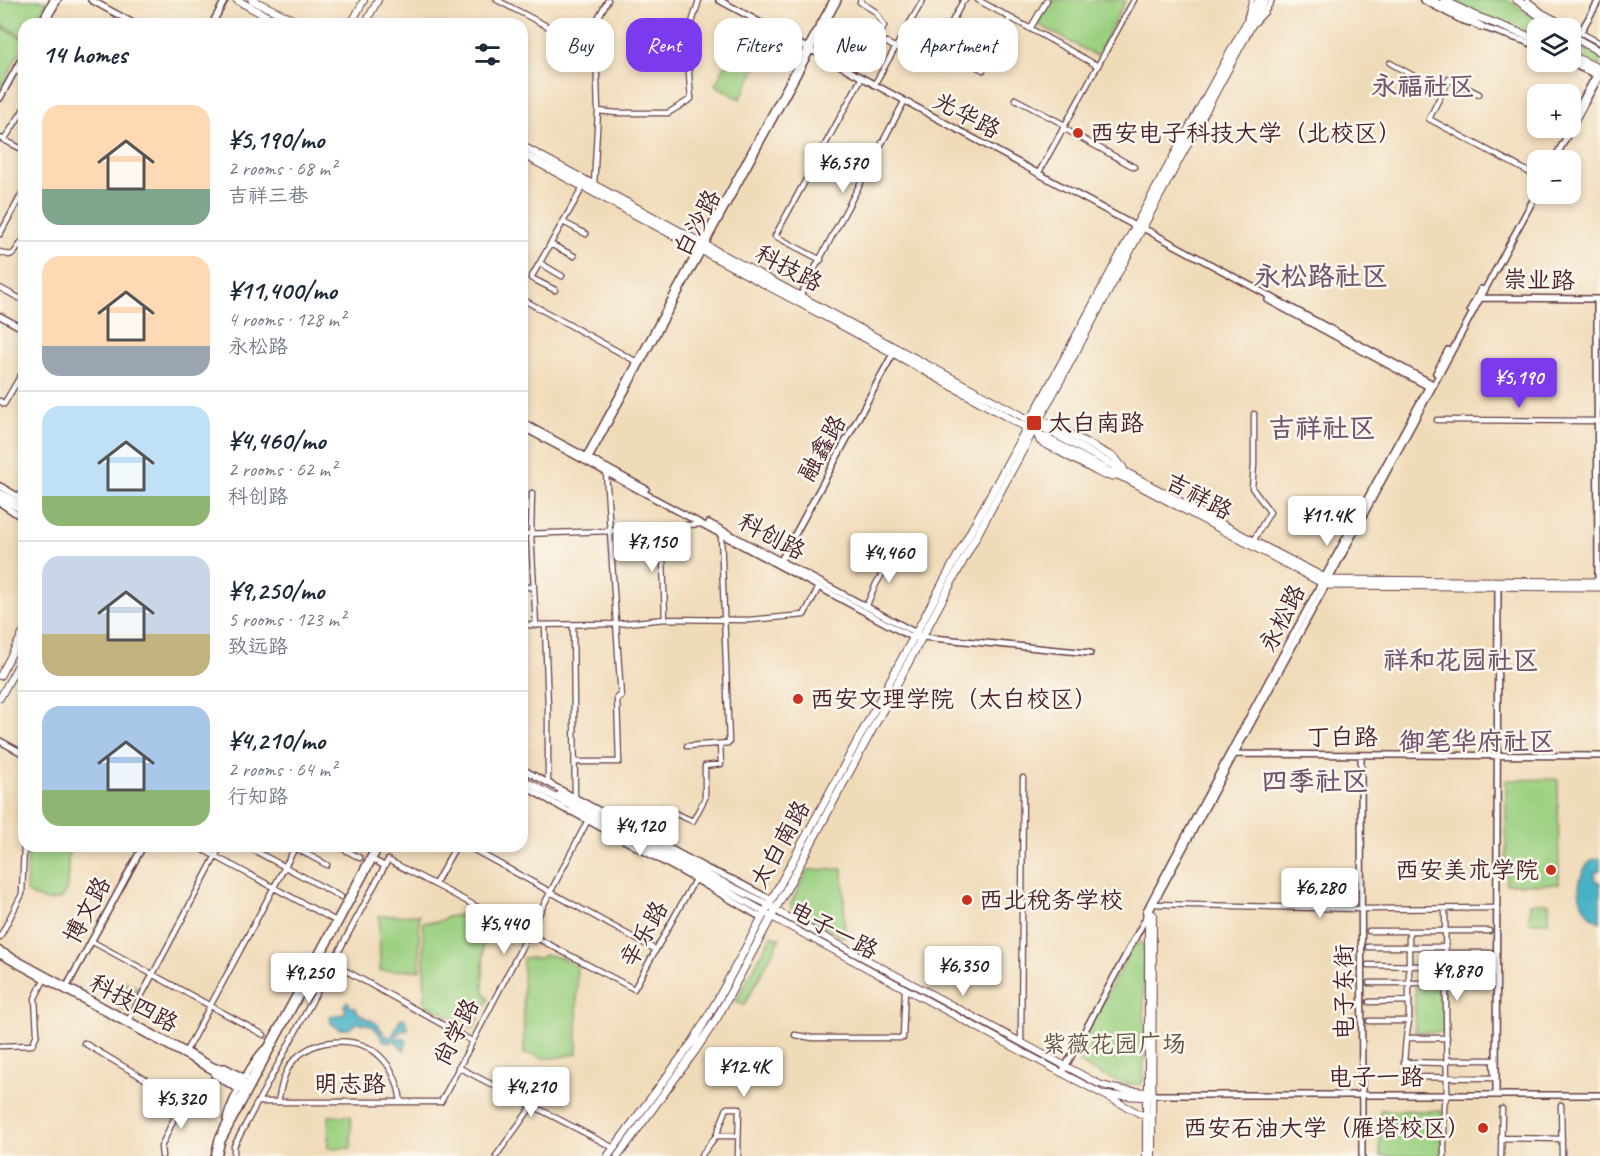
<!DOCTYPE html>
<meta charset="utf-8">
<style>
body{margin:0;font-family:Caveat,"LXGW WenKai TC",sans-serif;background:#f6f6f7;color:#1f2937;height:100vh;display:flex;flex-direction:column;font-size:22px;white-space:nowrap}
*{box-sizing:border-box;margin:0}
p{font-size:20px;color:#747a83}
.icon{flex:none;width:33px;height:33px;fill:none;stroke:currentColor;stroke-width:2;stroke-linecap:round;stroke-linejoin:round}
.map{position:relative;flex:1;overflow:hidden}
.sheet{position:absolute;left:18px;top:18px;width:510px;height:834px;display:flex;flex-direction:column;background:#fff;border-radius:18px;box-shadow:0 3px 9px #0003}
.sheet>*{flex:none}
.top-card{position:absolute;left:546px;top:18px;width:570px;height:54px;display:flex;gap:12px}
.tools{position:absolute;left:1527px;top:18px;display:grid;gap:12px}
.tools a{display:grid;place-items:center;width:54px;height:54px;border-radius:12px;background:#fff;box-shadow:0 3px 9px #0003;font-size:30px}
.price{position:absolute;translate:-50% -51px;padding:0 14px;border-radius:6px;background:#fff;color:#222;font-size:20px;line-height:39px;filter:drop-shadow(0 2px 3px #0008)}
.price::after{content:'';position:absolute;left:50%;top:36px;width:18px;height:14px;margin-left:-9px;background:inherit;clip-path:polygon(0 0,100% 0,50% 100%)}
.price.selected{background:#7c3aed;color:#fff}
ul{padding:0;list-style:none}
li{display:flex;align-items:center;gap:18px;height:150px;padding:0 24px}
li+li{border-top:2px solid #e0e1e3}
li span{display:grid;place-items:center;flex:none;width:168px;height:120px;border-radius:18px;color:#555}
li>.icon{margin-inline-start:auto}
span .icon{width:72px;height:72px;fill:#fffc;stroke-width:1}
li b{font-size:26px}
h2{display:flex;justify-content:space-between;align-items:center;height:72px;padding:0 24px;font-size:26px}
.pill{padding:0 21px;border-radius:18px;background:#fff;box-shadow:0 3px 9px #0003;font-size:21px;line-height:54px}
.pill.selected{background:#7c3aed;color:#fff}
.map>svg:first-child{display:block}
.green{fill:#9cd081;stroke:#737856;stroke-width:1.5}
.water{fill:#47b2c5;stroke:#486878;stroke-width:1.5}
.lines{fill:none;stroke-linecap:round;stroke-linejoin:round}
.minor-casing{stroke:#633b40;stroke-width:7}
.tertiary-casing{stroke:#633b40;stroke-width:8}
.secondary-casing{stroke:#633b40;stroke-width:8}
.primary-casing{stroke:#633b40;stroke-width:9}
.trunk-casing{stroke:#633b40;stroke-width:9}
.minor{stroke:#fff;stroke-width:4.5}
.tertiary{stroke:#fff;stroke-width:5}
.secondary{stroke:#fff;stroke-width:6}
.primary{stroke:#fff;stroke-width:7}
.trunk{stroke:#fff;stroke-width:7}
.poi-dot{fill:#c8321e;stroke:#fbf7ec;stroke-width:2}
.labels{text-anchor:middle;stroke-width:5;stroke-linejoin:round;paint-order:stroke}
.street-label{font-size:24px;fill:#4a1f2b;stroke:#fbf7ec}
.poi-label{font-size:24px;fill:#4a1f2b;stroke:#fbf7ec;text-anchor:start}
.park-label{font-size:24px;fill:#635445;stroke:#fbf7ec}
.neighbourhood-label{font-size:26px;font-weight:bold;fill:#73546f;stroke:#fbf7ec}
.quarter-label{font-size:27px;font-weight:bold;fill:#73546f;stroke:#fbf7ec}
</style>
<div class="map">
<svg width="1600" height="1156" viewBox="0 0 1600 1156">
<rect width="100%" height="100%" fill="#fbf7ec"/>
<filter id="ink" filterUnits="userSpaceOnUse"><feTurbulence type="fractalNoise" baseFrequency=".0167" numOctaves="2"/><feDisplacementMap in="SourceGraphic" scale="12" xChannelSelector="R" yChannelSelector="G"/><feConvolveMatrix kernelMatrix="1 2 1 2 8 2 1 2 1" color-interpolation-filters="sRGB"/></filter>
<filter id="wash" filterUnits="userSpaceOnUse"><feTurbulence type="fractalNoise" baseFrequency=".008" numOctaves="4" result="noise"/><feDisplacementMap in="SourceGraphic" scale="24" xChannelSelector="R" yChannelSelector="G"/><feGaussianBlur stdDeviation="1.35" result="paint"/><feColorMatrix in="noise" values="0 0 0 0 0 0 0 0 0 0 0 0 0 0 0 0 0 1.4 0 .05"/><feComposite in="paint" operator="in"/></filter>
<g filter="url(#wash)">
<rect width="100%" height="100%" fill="#f0dbb9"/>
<path class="green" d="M0,0H48L35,24H24V37L0,24Z
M1052,0H1126L1096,56L1038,24Z
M1452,0H1509L1535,19L1552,28H1538L1537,35L1473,12Z
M0,26L24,39V44L0,90Z
M741,37L765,50L740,99L715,85Z
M1570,39L1600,57V67L1571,52Z
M1558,779L1559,884H1506V780Z
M28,846H69L67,888L62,898C46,904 41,900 26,892Z
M843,869L845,939L792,909L790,905L808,870Z
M1530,903H1549V922H1529Z
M419,915L420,970L380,971L379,916Z
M459,915C489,921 483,958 483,981C483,984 483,988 484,991C484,992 488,998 489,999L473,1029L433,1007H425L423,922H438L447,917Z
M772,935L780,939L744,1005L736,1001Z
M1138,942L1143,944L1144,947V1077C1142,1082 1143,1083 1138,1084C1123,1087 1085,1069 1075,1058V1054L1134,944Z
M545,955C552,956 558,956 564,959C569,962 570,964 577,965V1054C567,1055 552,1060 543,1058C535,1056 531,1054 524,1054L523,958H540Z
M124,981L138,988L126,1011L112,1003Z
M1415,988H1444V1032H1415Z
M1380,1110L1442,1111V1156H1380Z
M329,1116H351V1148H328Z"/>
<path class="water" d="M1600,858V870L1596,872L1594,876L1595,880L1600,883V922C1584,913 1575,896 1581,877C1582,872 1586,865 1591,861C1593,859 1597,859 1600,858Z
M347,1001L351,1007H355C360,1018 367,1017 376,1023C380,1026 383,1032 385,1036L392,1037L400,1019L404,1018L408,1029L401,1031L397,1035L398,1039L403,1038L407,1041L404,1051L395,1041C375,1044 385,1034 373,1027C369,1024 362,1024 358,1023L349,1029H339L331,1023L330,1016L332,1015H342L346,1011L344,1006Z"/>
</g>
<g filter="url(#ink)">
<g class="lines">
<defs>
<path id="minor" d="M497,0L583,45L608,0
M861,0L860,2L876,12L884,26L878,38L896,48
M978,0L1098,66
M1527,0L1542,12L1600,43
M1247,17L1252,0
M1255,23L1265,12L1272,0
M906,29L983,70L1010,18
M1030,29L1047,0
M939,46L963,1L965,0
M1390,63L1443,92
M874,85L923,0
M1479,94L1449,79L1429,119L1538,177
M1015,99L1065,125
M598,111L617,113H668L691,99L689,75L690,29L699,0
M1063,128L1134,167
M0,138L24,150
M4,140L24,109
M1038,174L1134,0
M594,185L598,111L595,22
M563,222L586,234
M0,234L24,190
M550,244L574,256
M0,252L9,255L14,253L24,239
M821,260L775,236L861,79
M540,263L562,276
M0,288L21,299H24
M555,290L531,278L583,187
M800,296L904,102
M522,299L639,363
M0,401L4,404L24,370
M1437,420L1600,421
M532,493L531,534L536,626
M662,527L665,619
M522,534L610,531L701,524
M1253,541L1270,512L1252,488L1254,465V414
M522,587H533
M866,607L876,584L895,552
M522,625L616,624L665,619L749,620L804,615L819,587
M573,625L575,798
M545,626L548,708V783
M687,746L729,743L721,534
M576,762H619L617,697H621L606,472
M662,808L693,821L705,798V766L721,764L720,744
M196,846L336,921
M246,846L341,897
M292,846L327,865
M338,846L360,858
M467,846L656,950
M373,860L385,866
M435,884L456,846
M1152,904L1362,909L1496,908
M1369,931H1489
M0,937L22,894L24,846
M91,941L264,1035
M1368,947H1445
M1445,953H1489
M332,963L472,1041
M1368,965L1489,967
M1369,983H1446
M1446,987L1489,986
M1369,1002L1409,1001
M128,1021L221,846
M1369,1021H1409
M795,1035L813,1038H903L905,989
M1406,1038L1409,1021V931
M1447,1038H1406L1404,1062L1406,1077L1494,1078L1493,1060H1447
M1021,1042L1023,778
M84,1043L182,1101L197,1108L203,1109L208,1104L214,1089
M0,1046L32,1045L37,1034L35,998L44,980
M186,1051L296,846
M1404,1062L1447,1063
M458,1067L614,1148
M258,1102H441L588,820
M278,1102C281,1087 284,1070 295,1059C305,1049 319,1043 333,1042C373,1038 396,1064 401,1102
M1561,1105L1562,1156
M716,1136L727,1108H739L738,1156
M1501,1138L1562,1139
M162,1156L161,1147L182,1101
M234,1156V1146L388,860L634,989L697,876
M496,1156L532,1106
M701,1156L716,1136H738
M1444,1156V1104L1447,1095L1445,909
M1501,1156L1502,1109"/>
<path id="tertiary" d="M91,0L135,24
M719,0L1135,226L1143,228L1433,384
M1423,0L1461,20L1470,23
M40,24L53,0
M44,24L58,0
M212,24L225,0
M1479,26L1527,42L1538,47
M1580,33L1599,0
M1568,62L1596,75L1577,110
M16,69L24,73
M0,98L24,54
M1554,160L1599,77
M1532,194L1538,184
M1479,298L1598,299
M1597,299L1598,582
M1268,300L1431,388
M1470,310L1481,289
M0,316L24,329
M1436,373L1448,350
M522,422L646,489
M522,427L913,638L922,637L1090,653
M584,460L833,0
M587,462L838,0
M0,486L24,500
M0,503L24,519
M709,523L918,634
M779,564L895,350
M0,741L24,754
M1233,754L1600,756
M1361,756L1362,1156
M522,769L708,869L734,880L772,900
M522,785L566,810L574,813L695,879L762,918
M1146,915V911L1150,903C1242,729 1335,556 1430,384
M0,950L250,1086
M0,955L246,1089
M65,990L143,846
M216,1067H225L245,1078
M1062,1073L1326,585L1538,191
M214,1075L239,1090
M1496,1094L1498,583
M1153,1095H1600
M226,1119C230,1102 252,1061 264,1049
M214,1156L218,1139L224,1127L376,846
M218,1156L222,1141L380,846"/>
<path id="secondary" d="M351,24L364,0
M365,24L378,0
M1576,60L1600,77
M0,493L24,506
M0,498L24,511
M0,676L24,631
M0,698L24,654
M522,779L765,912L770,916L1058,1071L1152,1120
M559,795L706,874L769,905L782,914L1099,1084C1116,1090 1131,1091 1148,1092
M1146,911L1153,914L1152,1156
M1146,917L1148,918V1092L1146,1097V1156
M1106,1095L1143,1097L1150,1096"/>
<path id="primary" d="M237,0L281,24
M252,0L302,24
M522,146L1253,541L1329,580L1600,582
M522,154L893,353L1027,428L1110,472L1127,479L1326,585L1600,587
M1040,425L1049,423L1109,455L1115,458L1123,468
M1037,433L1040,441L1096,471L1104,475L1113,476
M608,1156L694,1040L718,999L1139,220L1259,0
M618,1156L695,1051L717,1018L1265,0"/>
<path id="trunk" d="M1431,0L1482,27
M1444,0L1473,15L1538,40
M1517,0L1544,19L1560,28
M1570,35L1600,52
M1570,55L1600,69"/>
</defs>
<use href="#minor" class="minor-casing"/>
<use href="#tertiary" class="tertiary-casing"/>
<use href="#secondary" class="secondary-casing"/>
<use href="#primary" class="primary-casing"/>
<use href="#trunk" class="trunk-casing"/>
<use href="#minor" class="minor"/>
<use href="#tertiary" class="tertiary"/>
<use href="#secondary" class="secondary"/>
<use href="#primary" class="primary"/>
<use href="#trunk" class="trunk"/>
</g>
</g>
<g class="poi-dot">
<circle cx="1078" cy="133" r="6"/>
<rect x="1026" y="415" width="16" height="16" rx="3"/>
<circle cx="798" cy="699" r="6"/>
<circle cx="1551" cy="870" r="6"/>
<circle cx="967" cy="900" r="6"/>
<circle cx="1483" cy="1128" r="6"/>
</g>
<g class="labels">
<g class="street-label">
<text transform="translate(967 115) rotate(28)" y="8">光华路</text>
<text transform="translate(697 223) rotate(-62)" y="8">白沙路</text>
<text transform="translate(789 268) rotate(28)" y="8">科技路</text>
<text transform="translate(1539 280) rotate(1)" y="8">崇业路</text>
<text transform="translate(822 448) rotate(-61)" y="8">融鑫路</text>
<text transform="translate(1199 496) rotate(28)" y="8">吉祥路</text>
<text transform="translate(772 536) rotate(28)" y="8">科创路</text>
<text transform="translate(1282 618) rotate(-63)" y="8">永松路</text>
<text x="1342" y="745">丁白路</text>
<text transform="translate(780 844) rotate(-61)" y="8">太白南路</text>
<text transform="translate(87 910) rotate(-62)" y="8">博文路</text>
<text transform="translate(834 930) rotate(28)" y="8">电子一路</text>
<text transform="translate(644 934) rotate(-61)" y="8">辛乐路</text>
<text transform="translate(1344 992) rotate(-90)" y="8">电子东街</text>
<text transform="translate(134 1003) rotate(28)" y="8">科技四路</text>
<text transform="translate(456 1032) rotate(-63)" y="8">尚学路</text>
<text x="1376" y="1085">电子一路</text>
<text x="350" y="1092">明志路</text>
</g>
<g class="poi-label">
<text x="1090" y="141">西安电子科技大学（北校区）</text>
<text x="1048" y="431">太白南路</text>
<text x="810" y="707">西安文理学院（太白校区）</text>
<text x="1539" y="878" text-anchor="end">西安美术学院</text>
<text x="979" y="908">西北税务学校</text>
<text x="1471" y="1136" text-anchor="end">西安石油大学（雁塔校区）</text>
</g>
<g class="park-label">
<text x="1114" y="1052">紫薇花园广场</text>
</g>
<g class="neighbourhood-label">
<text x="1423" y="95">永福社区</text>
<text x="1461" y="669">祥和花园社区</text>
<text x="1477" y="750">御笔华府社区</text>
</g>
<g class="quarter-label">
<text x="1321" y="285">永松路社区</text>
<text x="1322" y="437">吉祥社区</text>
<text x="1315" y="790">四季社区</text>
</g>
</g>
</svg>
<div class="tools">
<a><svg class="icon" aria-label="layers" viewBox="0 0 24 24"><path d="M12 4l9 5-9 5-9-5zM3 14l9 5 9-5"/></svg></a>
<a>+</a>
<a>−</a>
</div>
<b class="price" style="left:843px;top:194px">¥6,570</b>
<b class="price selected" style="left:1519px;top:409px">¥5,190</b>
<b class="price" style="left:1327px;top:547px">¥11.4K</b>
<b class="price" style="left:652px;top:573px">¥7,150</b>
<b class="price" style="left:889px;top:584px">¥4,460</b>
<b class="price" style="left:640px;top:857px">¥4,120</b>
<b class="price" style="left:1320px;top:919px">¥6,280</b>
<b class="price" style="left:504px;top:955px">¥5,440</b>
<b class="price" style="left:963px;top:997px">¥6,350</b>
<b class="price" style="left:1457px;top:1002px">¥9,870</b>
<b class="price" style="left:309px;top:1004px">¥9,250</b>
<b class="price" style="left:744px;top:1098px">¥12.4K</b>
<b class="price" style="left:531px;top:1118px">¥4,210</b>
<b class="price" style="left:181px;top:1130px">¥5,320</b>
<div class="top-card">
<a class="pill">Buy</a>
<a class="pill selected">Rent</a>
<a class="pill">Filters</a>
<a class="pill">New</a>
<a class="pill">Apartment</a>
</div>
<section class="sheet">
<h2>14 homes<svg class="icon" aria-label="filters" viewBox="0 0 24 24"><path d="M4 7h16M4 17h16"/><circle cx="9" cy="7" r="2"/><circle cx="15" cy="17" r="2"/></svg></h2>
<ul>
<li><span style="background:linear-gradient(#ffd9b3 70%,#7fa58c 0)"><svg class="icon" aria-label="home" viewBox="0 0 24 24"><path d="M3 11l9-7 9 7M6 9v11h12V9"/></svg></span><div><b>¥5,190/mo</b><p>2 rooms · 68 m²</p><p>吉祥三巷</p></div></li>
<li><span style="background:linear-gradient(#ffd9b3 75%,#9aa5b1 0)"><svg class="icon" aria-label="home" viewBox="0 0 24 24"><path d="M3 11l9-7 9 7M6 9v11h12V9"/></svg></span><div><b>¥11,400/mo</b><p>4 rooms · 128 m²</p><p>永松路</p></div></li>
<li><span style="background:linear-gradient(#bfe0f5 75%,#8fb573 0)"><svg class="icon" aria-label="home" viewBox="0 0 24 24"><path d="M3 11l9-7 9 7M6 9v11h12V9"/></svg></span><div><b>¥4,460/mo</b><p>2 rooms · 62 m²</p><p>科创路</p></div></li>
<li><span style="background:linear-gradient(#c9d6e8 65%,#c2b280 0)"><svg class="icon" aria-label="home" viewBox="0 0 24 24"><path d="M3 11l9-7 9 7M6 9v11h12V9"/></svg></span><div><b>¥9,250/mo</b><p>5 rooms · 123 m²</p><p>致远路</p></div></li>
<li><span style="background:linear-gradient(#a9c7e8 70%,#8fb573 0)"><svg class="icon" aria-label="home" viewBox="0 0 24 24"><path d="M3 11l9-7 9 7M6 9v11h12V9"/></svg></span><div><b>¥4,210/mo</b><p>2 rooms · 64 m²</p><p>行知路</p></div></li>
</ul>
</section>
</div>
